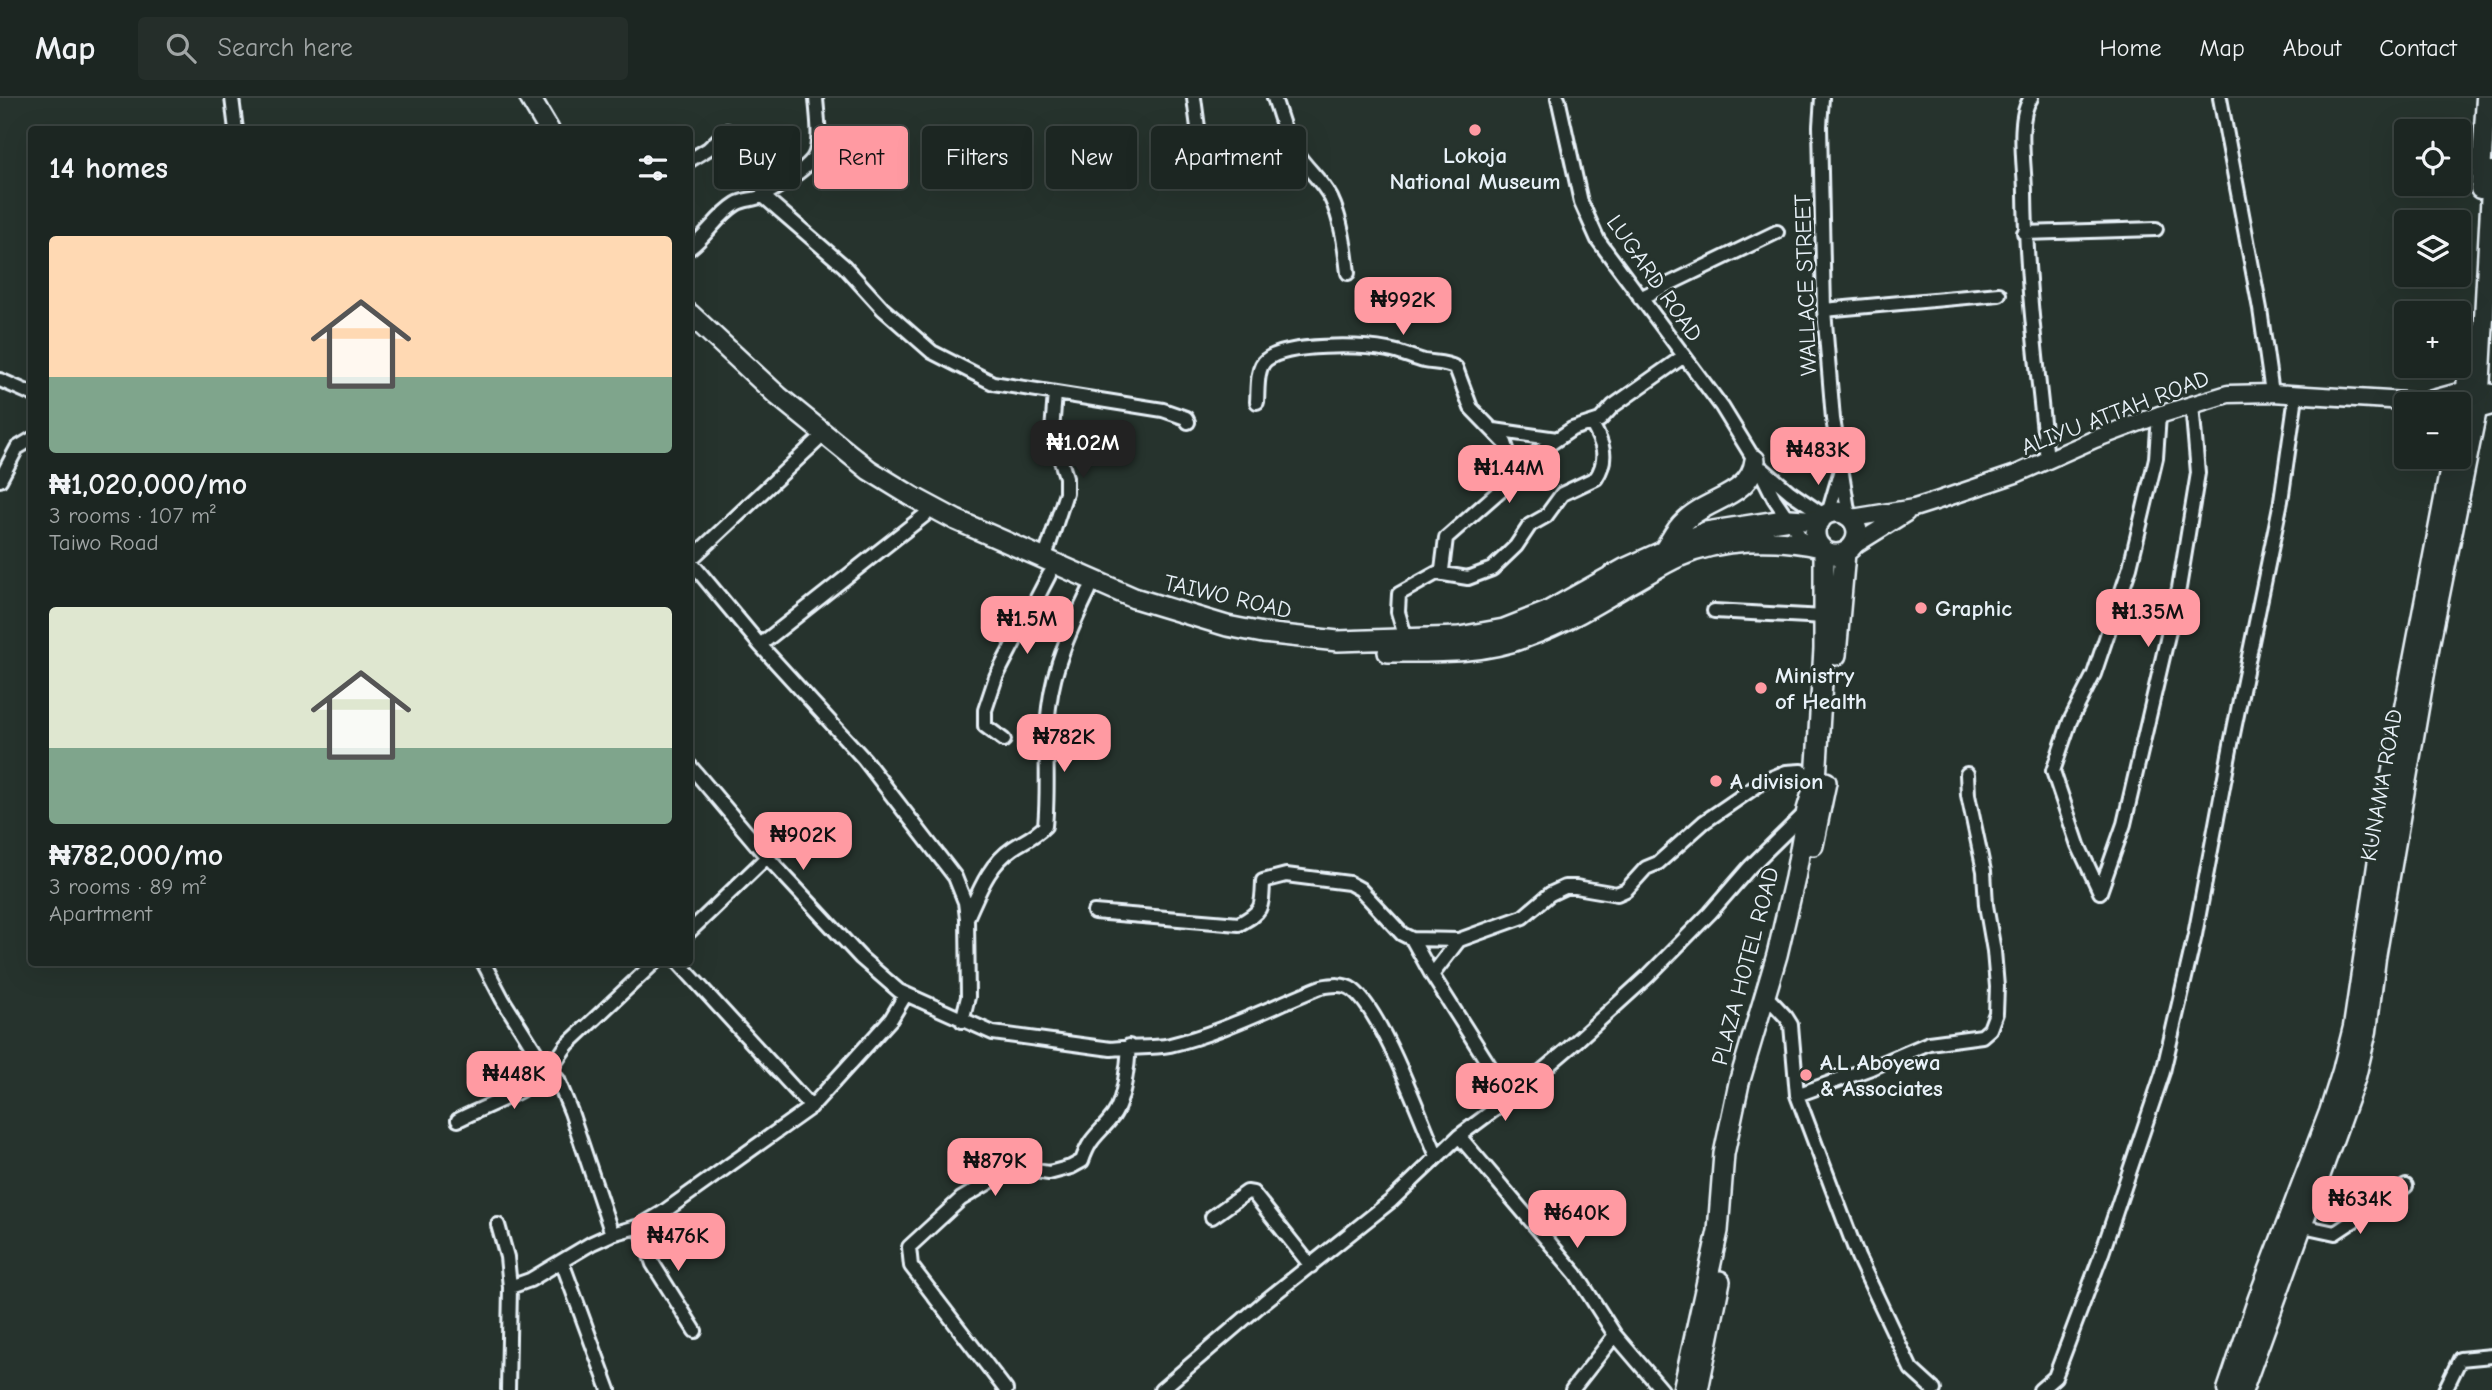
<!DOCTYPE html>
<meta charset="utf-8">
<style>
body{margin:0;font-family:"Comic Neue",sans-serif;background:#252e2a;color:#f1f3f6;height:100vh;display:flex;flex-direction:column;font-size:26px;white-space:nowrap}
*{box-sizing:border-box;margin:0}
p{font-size:23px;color:#a0a5a5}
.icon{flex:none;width:38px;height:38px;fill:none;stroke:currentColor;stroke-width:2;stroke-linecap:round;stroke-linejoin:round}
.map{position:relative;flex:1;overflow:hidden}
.sheet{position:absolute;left:28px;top:28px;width:665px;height:840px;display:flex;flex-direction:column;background:#1c2622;border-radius:7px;box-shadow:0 7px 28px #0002,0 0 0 2px #3a4340}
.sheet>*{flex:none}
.guide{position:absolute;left:714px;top:28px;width:665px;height:63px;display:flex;gap:14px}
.tools{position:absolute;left:2394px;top:21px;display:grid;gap:14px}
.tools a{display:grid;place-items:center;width:77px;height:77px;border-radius:7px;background:#1c2622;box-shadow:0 7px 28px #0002,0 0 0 2px #3a4340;font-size:35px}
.price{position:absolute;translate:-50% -60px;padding:0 16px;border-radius:14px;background:#ff9aa2;color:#111;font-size:23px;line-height:46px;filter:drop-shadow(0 2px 4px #0008)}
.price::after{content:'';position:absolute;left:50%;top:42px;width:21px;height:16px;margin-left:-10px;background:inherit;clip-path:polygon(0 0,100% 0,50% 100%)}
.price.current{background:#222;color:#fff}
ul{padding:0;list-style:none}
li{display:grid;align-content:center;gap:14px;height:371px;padding:0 21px}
li span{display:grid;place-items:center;height:217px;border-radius:7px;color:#555}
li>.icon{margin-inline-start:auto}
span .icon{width:126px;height:126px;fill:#fffc;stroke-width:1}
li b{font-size:30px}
h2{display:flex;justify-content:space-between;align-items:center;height:84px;padding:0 21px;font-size:30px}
.tag{padding:0 24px;border-radius:7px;background:#1c2622;box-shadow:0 7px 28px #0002,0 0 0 2px #3a4340;font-size:24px;line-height:63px}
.tag.current{background:#ff9aa2;color:#111}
header{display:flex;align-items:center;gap:42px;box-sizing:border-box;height:98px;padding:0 35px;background:#1c2622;border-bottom:2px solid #3a4340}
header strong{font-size:33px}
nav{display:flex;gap:38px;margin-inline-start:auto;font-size:24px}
.search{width:490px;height:63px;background:#252e2a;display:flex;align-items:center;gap:18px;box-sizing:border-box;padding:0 24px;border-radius:7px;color:#a0a5a5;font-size:26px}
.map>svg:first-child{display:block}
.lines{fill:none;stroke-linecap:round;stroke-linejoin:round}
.minor-casing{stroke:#e8f1f8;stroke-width:18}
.tertiary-casing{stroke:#e8f1f8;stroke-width:21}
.secondary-casing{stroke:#e8f1f8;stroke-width:23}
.primary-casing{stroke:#e8f1f8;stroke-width:24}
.minor{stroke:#26332d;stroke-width:12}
.tertiary{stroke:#26332d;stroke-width:16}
.secondary{stroke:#26332d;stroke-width:18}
.primary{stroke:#26332d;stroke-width:19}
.poi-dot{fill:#ff9aa2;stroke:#26332d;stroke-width:2.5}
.labels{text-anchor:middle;stroke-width:6;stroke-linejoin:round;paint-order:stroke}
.poi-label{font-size:23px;font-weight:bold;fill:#e8f1f8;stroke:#26332d;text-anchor:start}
.street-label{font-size:23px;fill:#e8f1f8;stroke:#26332d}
</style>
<header>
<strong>Map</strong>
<div class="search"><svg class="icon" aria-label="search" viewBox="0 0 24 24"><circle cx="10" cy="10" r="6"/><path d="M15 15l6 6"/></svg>Search here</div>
<nav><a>Home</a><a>Map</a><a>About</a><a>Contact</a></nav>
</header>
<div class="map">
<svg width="2492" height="1292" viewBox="0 0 2492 1292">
<rect width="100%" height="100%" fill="#26332d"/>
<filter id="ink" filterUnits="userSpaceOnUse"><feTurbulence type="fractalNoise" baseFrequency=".0143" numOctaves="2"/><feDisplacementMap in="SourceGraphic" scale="14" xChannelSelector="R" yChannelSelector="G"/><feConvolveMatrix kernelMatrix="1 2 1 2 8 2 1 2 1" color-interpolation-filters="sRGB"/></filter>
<g filter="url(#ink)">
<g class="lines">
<defs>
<path id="minor" d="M232,0L236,32
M1194,0L1201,52
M1274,0C1281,19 1285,40 1297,56C1308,72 1322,83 1331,100C1342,123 1345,150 1348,175
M1558,0L1581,104L1598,142L1722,309L1757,366L1774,400L1805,446
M1822,0L1820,28L1824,212L1833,321L1849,418
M2031,0C2016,20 2025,70 2025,95C2026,184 2038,273 2047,362
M2220,0L2260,211L2272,295
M690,62L708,51L727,33
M763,98L844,168L883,211L932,254L993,285L1163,312L1186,320L1188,324
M2024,135L2156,131
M690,150C707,137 718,117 736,106C744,101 754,102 762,98C774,92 807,71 814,59C822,44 817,17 816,0
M1640,200L1777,134
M1824,212L1999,196
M0,282L32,296
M1257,304C1258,292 1256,270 1266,262C1286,245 1362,247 1388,252C1401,254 1412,260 1424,263C1435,265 1446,264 1456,270L1471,310L1505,345L1509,357L1512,382
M1494,332L1557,341
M1763,371L1790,394L1825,418
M0,382L17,350L32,341
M1828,416L1840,375
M690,462L817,343
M1044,462L1066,395V379L1052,334L1055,295
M690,463L760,547L864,661L955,779L965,804L967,820L968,899L962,923
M1437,475L1468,480L1492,471L1516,448L1530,427L1546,418L1562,396L1596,380C1609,360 1603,346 1592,326
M1714,513L1825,519
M1406,541L1398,514L1399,496L1442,472L1446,440L1512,382L1532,358L1572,331L1600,322L1613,308L1684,258
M760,547L925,417
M1004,642L985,628V612L996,579L1049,477
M690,668L767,759L861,860L899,893L993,935L1111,951C1130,948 1151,951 1170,947C1221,935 1273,908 1321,889C1332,887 1344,885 1353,892C1383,915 1420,1020 1437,1058
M2100,794L2078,747L2053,673L2070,623L2094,576L2130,469L2156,360L2159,317
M2100,794L2124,726L2179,490L2198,375L2192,306
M1094,814L1239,826C1263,813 1262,810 1263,783L1286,777L1349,785L1360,791L1402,836L1412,841L1459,842L1523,819L1550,796L1565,789H1576L1617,796L1626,792L1646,770L1658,765L1704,724L1764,683L1786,674L1801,673L1816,682
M967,820C979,794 988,767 1013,750C1025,742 1033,740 1045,728C1049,689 1044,649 1049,609C1054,567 1071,530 1089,493
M690,833L767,759
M1412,841L1432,877L1510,1000
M483,864L503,902L537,956L558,982L571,1014L612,1136
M678,864L811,1009
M1432,877L1459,842
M1771,903L1786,919L1791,927L1797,997L1858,1159L1911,1271L1934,1292
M1797,997L1871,970L1929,945L1982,938L1990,931L1996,915L1997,889L1994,853L1986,807L1984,773L1968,697L1967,676
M458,1022C483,1009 531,992 549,972C556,965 561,954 568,946L655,864
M1459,1038L1576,1176L1615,1237L1662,1292
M1212,1119L1247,1094L1253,1095L1311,1168
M498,1127L507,1159L510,1189L508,1292
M640,1128L653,1166L695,1233
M2303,1128L2335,1135L2406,1088
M562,1164L609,1292
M510,1189L530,1182L592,1145L612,1136L640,1128L662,1115L811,1009L891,921L906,896
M1006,1292L911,1168L909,1149L961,1101L1008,1073L1028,1072L1049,1075L1071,1069L1082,1063C1091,1037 1098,1038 1113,1018C1124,1003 1128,966 1129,948
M1161,1292L1264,1204L1391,1103L1459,1038L1510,1000L1570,949L1648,878L1710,815L1750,769L1805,715
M1572,1292L1615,1237
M2040,1292L2055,1279L2060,1266L2102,1155L2163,974L2195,837L2232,641L2281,403L2296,298
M2445,1292L2460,1261L2492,1258"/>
<path id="tertiary" d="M2431,306L2422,304L2466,292L2492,295
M2465,312H2477L2492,308
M1852,420L1914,410L1936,403L2016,376L2095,341L2159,317L2228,296L2272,295L2422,304
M1853,448L1906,415"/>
<path id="secondary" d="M2480,91L2486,0
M2459,321L2466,292L2470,234
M2227,1292L2258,1200L2329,1014L2342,973L2353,929L2388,693L2452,359
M2243,1292L2342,1018L2356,979L2367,933L2376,860L2430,546L2477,312L2480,293L2492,73"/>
<path id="primary" d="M530,0L549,32
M690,216L778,298L869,372L913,399L956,422L1134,500L1227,528L1263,535L1338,543L1459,539L1504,531L1547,514L1624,471L1706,434L1790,421L1820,423
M1815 435a21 21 0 1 1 42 0a21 21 0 1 1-42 0Z
M1665,451C1671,442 1676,431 1684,424C1705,401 1751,399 1755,362
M1388,554C1434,554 1483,556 1526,539C1563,526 1598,505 1631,485C1646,477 1662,466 1678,459C1721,440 1776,439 1821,449
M1836,557L1845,455
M1813,747L1826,684
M1683,1292L1718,1133L1724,1056L1739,985L1777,857L1795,780L1807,712L1816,682L1824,551V452
M1698,1292L1720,1183"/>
</defs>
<use href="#minor" class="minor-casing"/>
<use href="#tertiary" class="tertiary-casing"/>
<use href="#secondary" class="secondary-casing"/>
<use href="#primary" class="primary-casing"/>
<use href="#minor" class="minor"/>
<use href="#tertiary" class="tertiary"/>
<use href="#secondary" class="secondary"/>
<use href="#primary" class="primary"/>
</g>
</g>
<g class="poi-dot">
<circle cx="1475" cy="32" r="7"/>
<circle cx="1921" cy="510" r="7"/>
<circle cx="1761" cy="590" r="7"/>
<circle cx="1716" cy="683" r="7"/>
<circle cx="1806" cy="977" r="7"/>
</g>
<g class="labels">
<g class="poi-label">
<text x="1475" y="65" text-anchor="middle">Lokoja<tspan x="1475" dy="26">National Museum</tspan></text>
<text x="1935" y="518">Graphic</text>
<text x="1775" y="585">Ministry<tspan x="1775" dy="26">of Health</tspan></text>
<text x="1730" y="691">A division</text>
<text x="1820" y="972">A.L Aboyewa<tspan x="1820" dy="26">&amp; Associates</tspan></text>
</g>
<g class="street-label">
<text transform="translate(1655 180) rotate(55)" y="8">LUGARD ROAD</text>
<text transform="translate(1805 187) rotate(-92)" y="8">WALLACE STREET</text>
<text transform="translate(2115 314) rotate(-21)" y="8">ALIYU ATTAH ROAD</text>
<text transform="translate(1228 498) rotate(13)" y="8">TAIWO ROAD</text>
<text transform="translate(2381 687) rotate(-80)" y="8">KUNAMA ROAD</text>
<text transform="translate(1745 868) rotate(-75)" y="8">PLAZA HOTEL ROAD</text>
</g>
</g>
</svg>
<div class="tools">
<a><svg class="icon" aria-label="locate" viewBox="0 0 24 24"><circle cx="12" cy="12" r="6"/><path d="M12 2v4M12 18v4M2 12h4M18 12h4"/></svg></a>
<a><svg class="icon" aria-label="layers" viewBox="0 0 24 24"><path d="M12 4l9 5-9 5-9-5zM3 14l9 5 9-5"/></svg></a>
<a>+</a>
<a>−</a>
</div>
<b class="price" style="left:1403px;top:239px">₦992K</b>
<b class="price current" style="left:1083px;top:382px">₦1.02M</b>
<b class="price" style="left:1818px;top:389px">₦483K</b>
<b class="price" style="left:1509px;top:407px">₦1.44M</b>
<b class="price" style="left:2148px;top:551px">₦1.35M</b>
<b class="price" style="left:1027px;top:558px">₦1.5M</b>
<b class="price" style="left:1064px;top:676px">₦782K</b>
<b class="price" style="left:803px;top:774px">₦902K</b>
<b class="price" style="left:514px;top:1013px">₦448K</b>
<b class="price" style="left:1505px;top:1025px">₦602K</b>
<b class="price" style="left:995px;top:1100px">₦879K</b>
<b class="price" style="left:2360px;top:1138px">₦634K</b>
<b class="price" style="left:1577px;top:1152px">₦640K</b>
<b class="price" style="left:678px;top:1175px">₦476K</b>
<div class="guide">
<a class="tag">Buy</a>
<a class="tag current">Rent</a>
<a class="tag">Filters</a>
<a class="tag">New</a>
<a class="tag">Apartment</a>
</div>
<section class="sheet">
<h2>14 homes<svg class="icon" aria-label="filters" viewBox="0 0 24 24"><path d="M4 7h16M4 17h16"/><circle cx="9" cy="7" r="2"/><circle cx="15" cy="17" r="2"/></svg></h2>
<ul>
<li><span style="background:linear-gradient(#ffd9b3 65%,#7fa58c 0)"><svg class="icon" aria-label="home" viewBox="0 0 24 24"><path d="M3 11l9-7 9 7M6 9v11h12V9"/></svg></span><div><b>₦1,020,000/mo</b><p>3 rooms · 107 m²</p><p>Taiwo Road</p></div></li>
<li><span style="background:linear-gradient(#dfe7d0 65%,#7fa58c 0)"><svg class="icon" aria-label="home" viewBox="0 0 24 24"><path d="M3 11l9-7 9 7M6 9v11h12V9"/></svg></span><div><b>₦782,000/mo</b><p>3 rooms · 89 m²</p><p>Apartment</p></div></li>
</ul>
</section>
</div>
